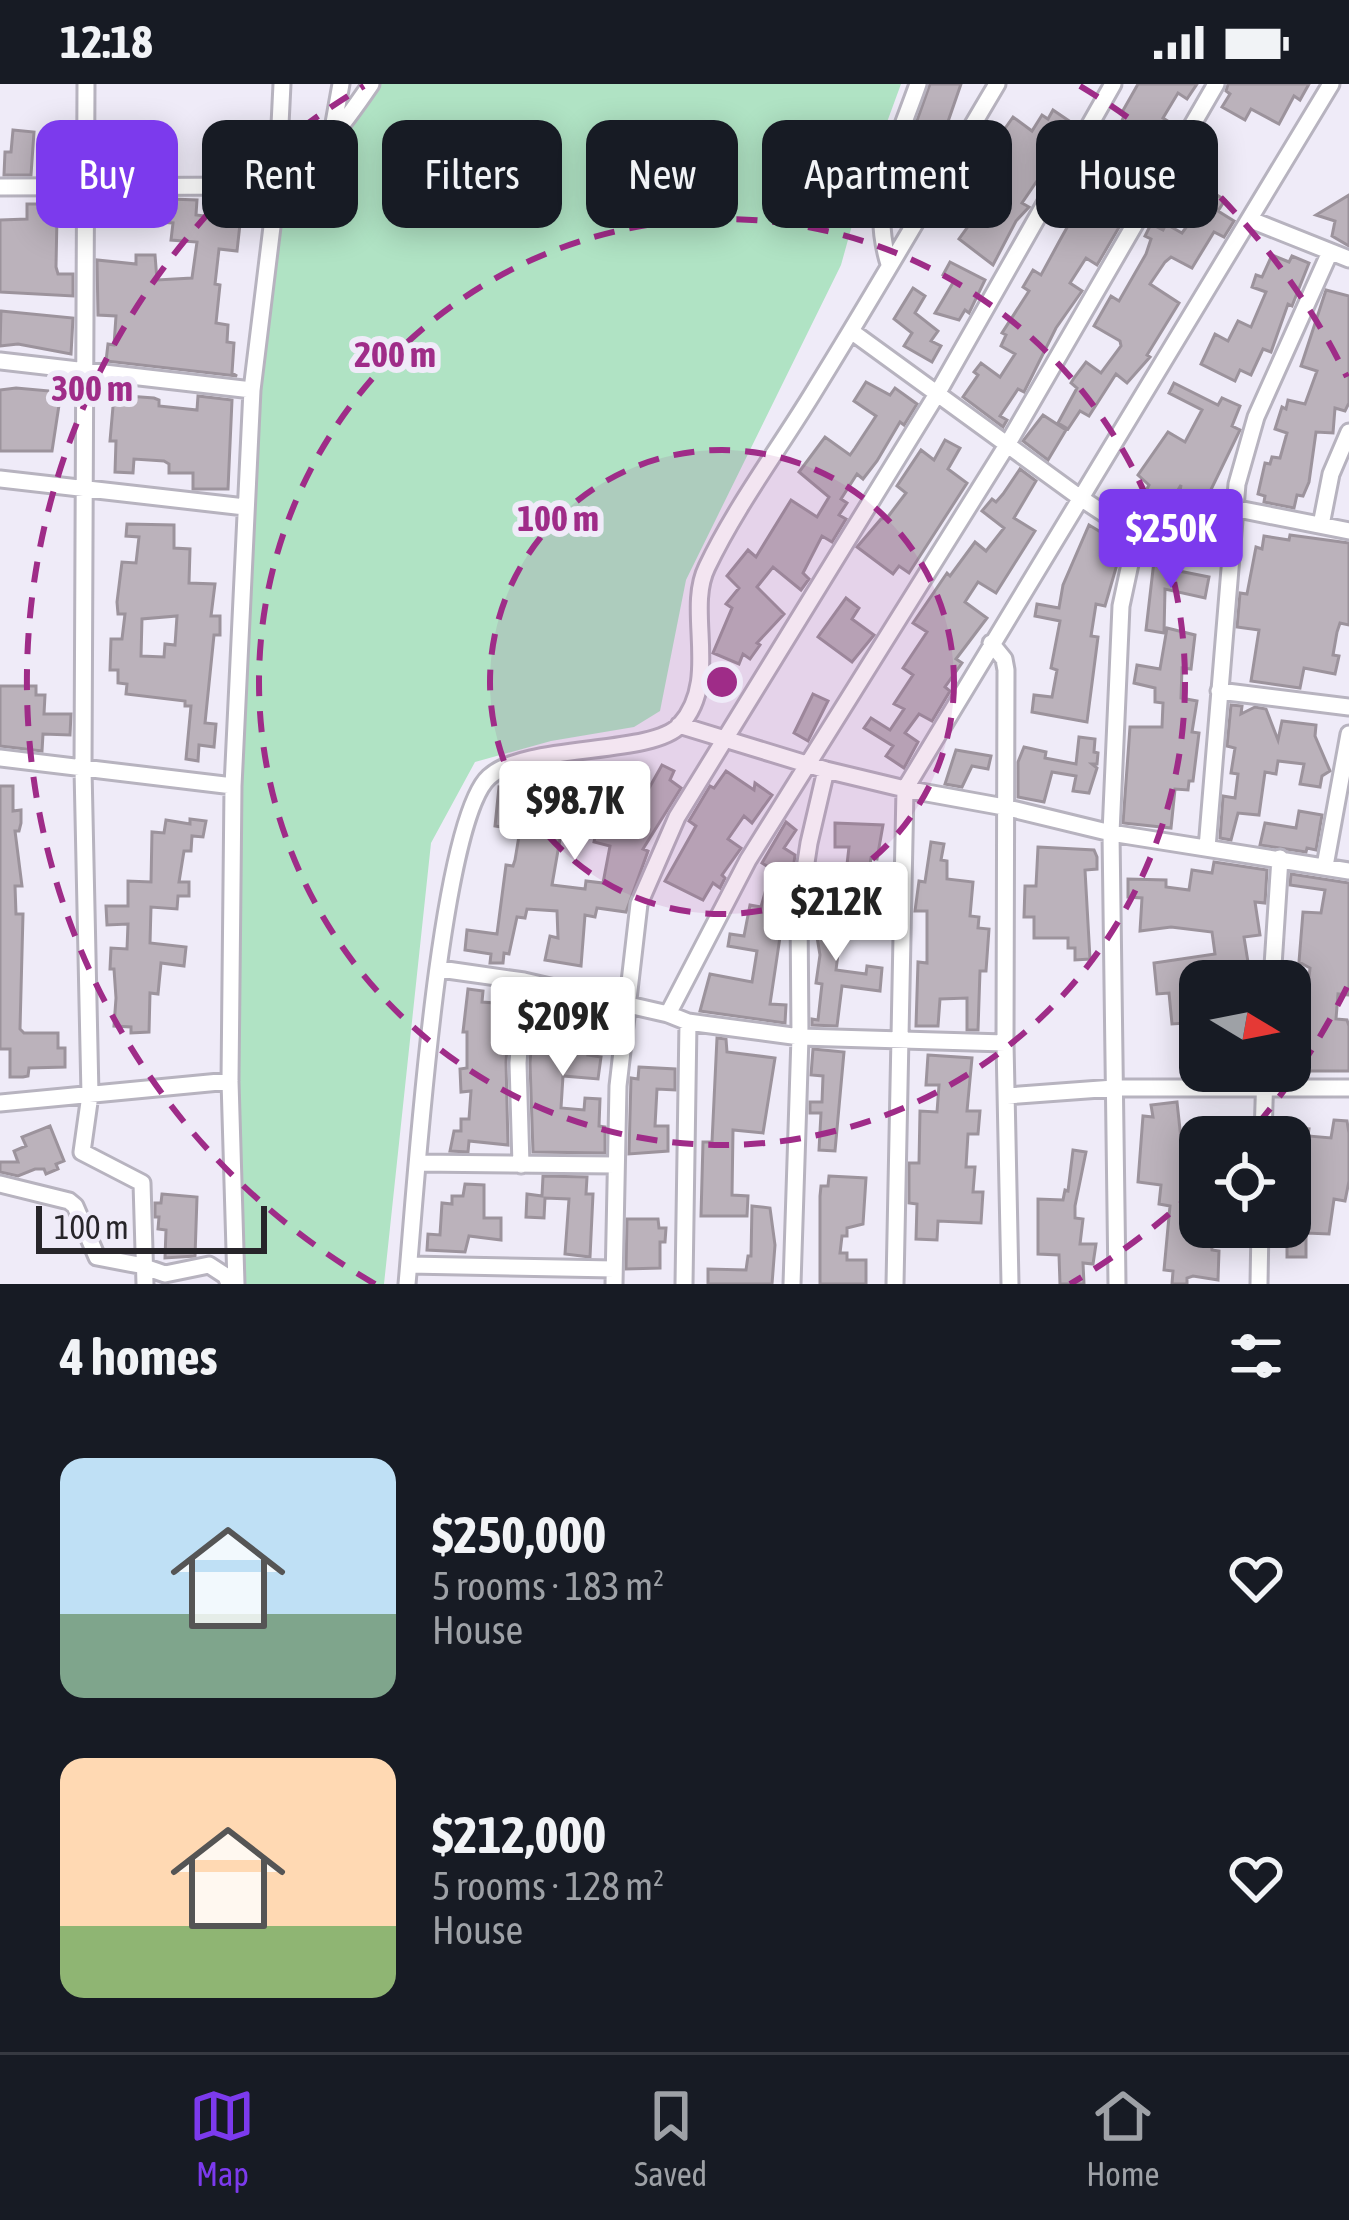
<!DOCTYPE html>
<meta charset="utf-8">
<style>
body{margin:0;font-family:"Asap Condensed",sans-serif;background:#242831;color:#f1f3f6;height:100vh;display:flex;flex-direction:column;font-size:45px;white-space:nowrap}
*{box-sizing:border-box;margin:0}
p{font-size:39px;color:#9ea1a6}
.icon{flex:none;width:66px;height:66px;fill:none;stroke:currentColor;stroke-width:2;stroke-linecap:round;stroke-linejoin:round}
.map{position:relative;height:1200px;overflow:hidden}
.sheet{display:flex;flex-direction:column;background:#171b24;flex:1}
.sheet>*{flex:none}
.hud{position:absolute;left:36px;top:36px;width:1278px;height:108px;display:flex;gap:24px}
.needle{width:78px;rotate:100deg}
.controls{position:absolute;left:1179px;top:876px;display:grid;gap:24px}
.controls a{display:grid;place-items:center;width:132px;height:132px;border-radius:24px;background:#171b24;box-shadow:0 6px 30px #0003;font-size:60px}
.scale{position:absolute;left:36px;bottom:30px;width:231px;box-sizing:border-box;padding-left:12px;border:6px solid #27252a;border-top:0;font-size:33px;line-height:42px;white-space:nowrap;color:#27252a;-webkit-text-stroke:9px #efebf8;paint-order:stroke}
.price{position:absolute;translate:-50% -102px;padding:0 27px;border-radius:12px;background:#fff;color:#222;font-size:39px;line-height:78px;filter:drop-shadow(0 3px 6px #0008)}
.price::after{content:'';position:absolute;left:50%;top:72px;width:36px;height:27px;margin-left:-18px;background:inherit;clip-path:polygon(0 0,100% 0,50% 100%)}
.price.selected{background:#7c3aed;color:#fff}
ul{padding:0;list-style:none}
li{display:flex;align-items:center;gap:36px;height:300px;padding:0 60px}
li span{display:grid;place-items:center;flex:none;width:336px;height:240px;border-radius:24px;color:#555}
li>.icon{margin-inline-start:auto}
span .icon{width:144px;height:144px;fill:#fffc;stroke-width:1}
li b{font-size:51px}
h2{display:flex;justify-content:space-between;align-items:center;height:144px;padding:0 60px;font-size:51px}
.pill{padding:0 42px;border-radius:24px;background:#171b24;box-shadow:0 6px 30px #0003;font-size:42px;line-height:108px}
.pill.selected{background:#7c3aed;color:#fff}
.status{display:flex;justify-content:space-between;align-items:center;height:84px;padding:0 60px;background:#171b24;direction:ltr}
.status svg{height:33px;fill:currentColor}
.tab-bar{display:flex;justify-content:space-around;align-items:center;height:168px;border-top:3px solid #363941;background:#171b24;font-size:33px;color:#9ea1a6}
.tab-bar a{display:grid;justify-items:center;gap:6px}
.tab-bar .selected{color:#7c3aed}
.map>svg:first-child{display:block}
.green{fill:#b0e3c4}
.building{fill:#bbb2bb;stroke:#9c939c;stroke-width:3;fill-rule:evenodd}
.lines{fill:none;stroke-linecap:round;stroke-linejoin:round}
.minor-casing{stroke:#b7b3bf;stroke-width:21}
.minor{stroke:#fff;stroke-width:15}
.ring{fill:none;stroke:#9f2c88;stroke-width:6;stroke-dasharray:21 15}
.centre{fill:#9f2c88;stroke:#efebf8;stroke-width:6}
.ring-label{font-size:36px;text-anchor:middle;font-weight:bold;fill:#9f2c88;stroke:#efebf8;stroke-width:12;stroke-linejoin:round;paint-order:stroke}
</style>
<div class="status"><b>12:18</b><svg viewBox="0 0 49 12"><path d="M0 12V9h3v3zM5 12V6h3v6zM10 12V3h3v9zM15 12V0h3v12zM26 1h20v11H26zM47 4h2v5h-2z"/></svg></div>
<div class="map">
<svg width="1349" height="1200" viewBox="0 0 1349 1200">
<rect width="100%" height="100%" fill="#efebf8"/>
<path class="green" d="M375,0H901L861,109L841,181L686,496L660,627L634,643L551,657L475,678L431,759L384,1200H240L237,766L270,157Z"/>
<path class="building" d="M930,0H961L943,52L915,42Z
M1138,0H1197L1187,15L1178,9L1163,34L1174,41L1163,67L1157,64L1150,76L1138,70L1123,99L1133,105L1119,129L1125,133L1097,181L1086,174L1070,199L1082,207L1056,244L1024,308L1018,305L1000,332L1007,336L1003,343L963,313L978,291L974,288L981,279L1000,293L1015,270L1001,262L1006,251L1002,249L1029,207L1023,203L1033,186L1041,191L1060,156L1078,124L1070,119L1107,53L1113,56L1124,32L1121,30Z
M1228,0H1309L1300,16L1294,12L1279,40L1251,25L1245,36L1222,23L1230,10L1226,7Z
M1053,26L1075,41L1022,119L1029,123L1016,137L993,181L959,155L969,141L952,122L959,112L968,118L985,93L964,80L972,66L985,73L1013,33L1032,47L1042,31L1048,35Z
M101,45L154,51L150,90L134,91V82L98,76Z
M225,45L263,47V72H236V58L224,57Z
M13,46L34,48L31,91H4L5,68H11Z
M1200,54L1216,63L1194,105L1180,97Z
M1212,108L1225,116L1218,127L1234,137L1224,153L1214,148L1192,184L1171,173L1165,178L1150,200L1179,219L1147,271L1150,273L1127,299L1116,290L1089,332L1080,327L1068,345L1058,339L1077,304L1071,299L1074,294L1086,278L1101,289L1121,262L1120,257L1094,242L1111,212L1119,217L1146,170L1151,155L1145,152L1151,140L1163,146L1166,140L1182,149Z
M1349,111V162L1332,152L1335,137L1316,131Z
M144,114L197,116L196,131L222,134L223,114L251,116L249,131H241L237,167L219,165L215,200L220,201L216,239L228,241L227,258L234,259L232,289L237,292L106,277L108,260L114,261L116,232L98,231L97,176L136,180V171H155L157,196L192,194L197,158L171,156L173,139L112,135L114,116L143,119Z
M27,120H50V132H57L56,183L58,190H73V212L0,208V136L27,135Z
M1272,171L1289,178L1292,172L1309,179L1292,222L1288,220L1271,268L1263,265L1251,291L1240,286L1235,297L1201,280L1215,250L1228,257L1238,237L1251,243L1266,208L1252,203L1256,191L1262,193Z
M950,178L985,196L969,229L965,226L959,236L935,229L954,197L943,191Z
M913,204L925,212L915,229L938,247L931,257L941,262L932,278L904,262L912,249L894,235Z
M1326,206L1349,212V319L1345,327L1335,324L1333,349L1316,348L1309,398L1303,412L1297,411L1294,424L1264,418L1265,412L1258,410L1265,379L1270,380L1272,373L1280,374L1287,349L1275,345L1282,323L1286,325L1288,316L1305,320L1317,287L1301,282Z
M1,227L73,234L71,270L18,260L0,262Z
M866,298L890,311L895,304L917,320L904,341L900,338L877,377L863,395L857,390L841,415L847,419L839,431L846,435L832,458L822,452L803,489L809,495L801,506L773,483L757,503L784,530L757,559L760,561L750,575L743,570L739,580L713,569L732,524L726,520L739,504L727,492L748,466L756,473L791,416L817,433L829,413L799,388L825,353L850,371L855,364L876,332L854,317Z
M1174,299L1218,321L1222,314L1240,322L1232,342L1240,346L1204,420L1179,415L1181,401L1173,414L1154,410L1170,421L1159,440H1154L1135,429L1149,401L1138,391L1168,348L1185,358L1202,326L1169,309Z
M16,304L61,308L52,367H0V306Z
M114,311L154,314L159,316V322L197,326L198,312L232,316L228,405H193V389H169V380L164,377L134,375L133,389L115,388L116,357H110Z
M1043,331L1066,346L1048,376L1023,357Z
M945,356L960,364L948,385L967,399L909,489L899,482L893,490L857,463L881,435L887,434L906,409L897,402L921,366L934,376Z
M1020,385L1036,397L1014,434L1035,447L996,509L978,498L965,518L987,534L956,575L962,579L945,603L950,607L932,637L919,630L905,649L918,658L904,684L886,672L893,662L864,644L871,634L890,646L904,625L894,620L913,591L903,584L927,548L913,539L947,489L950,492L975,458L986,467L1004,444L982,427L992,415L996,418L1003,410Z
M127,440L174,441V464L190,465L189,499L215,500L211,532H220V551H214L205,639L216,640L214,663L199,661L198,677L186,675L191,622H185V617L126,610L127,600L118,599V586H110L111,555H122L125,530H118L117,518L122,478L136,479L139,453L126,452ZM177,532L175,561L165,560L164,573L141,572L142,535Z
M1089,441L1109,453L1101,467L1118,477L1105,522L1096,520L1091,552L1098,553L1087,638L1032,628L1034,611L1052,613L1057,586L1051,584L1060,537L1035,532L1037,520L1059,524L1063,501Z
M1290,451L1349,459V541L1340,539L1337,548L1333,571L1339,572L1335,590L1304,584L1300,604L1251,597L1259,546L1237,543L1240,509L1247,510L1256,463L1262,465L1264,452L1289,456Z
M1154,477L1180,480L1179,487L1209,493L1205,514L1165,505L1164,549L1146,546Z
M846,514L859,524L852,535L874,551L852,578L818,553Z
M1167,544L1195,551L1191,585L1182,584L1181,614L1197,617L1192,648L1199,649L1193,697H1189L1188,706L1175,705L1171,744L1123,739L1130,643H1162L1163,619L1155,618V604L1134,599L1137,581L1160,585Z
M0,602H36V611H45L44,630H71L70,651L43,650L42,667L0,662Z
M813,610L828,617L808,657L794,649Z
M1231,621L1242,622L1241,630L1255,623L1266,625L1278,656L1282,637L1316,641L1315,652L1330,687L1322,692L1320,703L1300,700L1304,680L1278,677L1276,690L1265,688L1259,731L1238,729L1231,756L1220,754L1223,712L1235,714L1238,690L1231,689L1235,664L1227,662Z
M1079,653L1095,655L1094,668L1098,669L1097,680H1092L1097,684L1089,709L1073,707L1076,692L1052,688L1044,718L1018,713V678L1024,663L1046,668L1045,674L1076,680Z
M956,666L991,672L988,685L972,682L962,703L945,700Z
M662,681L674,687L670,696L681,704L643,765L648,767L626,828L597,824L595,833L585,831L581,882L545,876L550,852L558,854L557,827L527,825L525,834L517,833L509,870L504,869L503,879H490L491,870L465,866L467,846L497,850L506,781L513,782L515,776L520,746L495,742L499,703L515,705L513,726L564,732L552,801L585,805L586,797L603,799L610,762L594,758L599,732L571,715L574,699L585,702L593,691L619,711L626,695L648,706Z
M726,687L754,706L755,699L772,711L752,739L744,732L728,755L741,764L722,791L725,794L720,804L713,799L703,816L665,797L696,742L689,737L710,702L714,704Z
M0,702H13V727L21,726V739L19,747H15L22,802H15L16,830H23L20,945L24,949H58V964H65V983L29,984L28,992L23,993H10V965H0Z
M1299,727L1322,731L1316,766L1307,764L1306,768L1260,761L1265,739L1296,744Z
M190,735L206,737L203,753L192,752L191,767H184L179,798H189V812H178L177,825L151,823L150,859L186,863L184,882L161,879L158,910L150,909L149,948L131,949V943L114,942L116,914L114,885H110L111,864L127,865L128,840L107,841L106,822H128V797L151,798L152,748L164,749L166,736L190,740Z
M786,738L796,746L784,764L795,771L793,787L787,783L778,816L787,818L784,854L780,853L770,920L786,921L785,939L700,927L710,890L752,898L757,867L728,862L730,850L744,852L750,821L761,823L773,780L770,784L762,779Z
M835,739L883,741L877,775L871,774L867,801L845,798L849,763H835Z
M931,758L944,760L941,776L947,777V795L973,798L970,832L979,833L978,844L989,845L986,887H980L978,946H967V914L940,915L938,942H916L918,878L927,879V827H915L919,797L925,798Z
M1038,763L1094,766L1097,773V785L1085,786L1090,875L1075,876V864H1068V854H1034V833H1024L1025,802H1036Z
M1214,778L1267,786L1265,819L1255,818L1260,851L1244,853L1251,897H1200V938L1172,940L1169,909L1157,910L1154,879L1215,870L1212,848L1171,843L1140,847L1142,814L1128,813V795L1166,796V803L1189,806L1192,786L1212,789Z
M1291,790L1349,799V911L1338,910L1336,935L1347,936L1349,942V987H1299L1310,884L1299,878L1303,828L1321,829L1325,806L1290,801Z
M822,812L845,815L836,886L866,890L867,882L882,884L880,907L842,902L837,942L812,941V935L818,936L822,900L816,899L820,871L816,847Z
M468,905L483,907L482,918L510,920L506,978L508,1061L469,1057L468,1068L450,1067L454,1047H461V1035H469L471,1007L461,1008L460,985L467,984V948H463Z
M535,913L597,926L588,971L601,973L598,995L563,992L561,1024L584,1026L585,1014L600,1015L599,1042L605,1043V1069L533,1068L530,979Z
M717,954L726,955L727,968L775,974L763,1049L733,1046L732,1111L748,1112L747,1132H701L703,1058H712Z
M813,965L844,968L835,1067L819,1066L821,1029H810V1018H822L823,992L811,991Z
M928,971L972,974L967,1027H980L978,1050H968L966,1083H975L973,1108H983L981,1139L938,1137L937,1156L916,1155L917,1120L909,1119V1079H919L920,1027L937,1028L939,1001H926Z
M639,983L675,985V1006L657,1005L655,1042H668V1067L629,1070L631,994L638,995Z
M1177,1018L1182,1064L1191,1066L1185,1106L1194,1107L1191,1123L1200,1124V1143H1210L1212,1166L1219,1167L1218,1196L1193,1192L1187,1194V1200H1172L1173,1187L1164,1186L1170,1122L1159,1120L1161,1101L1138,1098L1143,1032L1153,1033L1151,1021Z
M1334,1036L1347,1037L1349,1049V1097L1345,1117L1334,1115L1329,1150L1306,1149V1173H1287V1154L1272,1151V1143L1292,1142L1298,1101L1290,1100L1295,1044L1309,1045L1308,1052L1331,1054Z
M50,1042L64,1077L56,1080L58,1085L46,1090L44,1085H35L18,1092L0,1088V1078H18L14,1067L26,1062L22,1053Z
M1073,1066L1086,1068L1075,1122V1134L1083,1135L1080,1160H1096L1093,1180L1083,1179L1084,1200H1060L1059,1171L1038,1170V1115L1063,1116L1065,1106L1068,1107Z
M543,1092L587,1093L586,1110H593L590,1173L565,1170L569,1115L545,1114L544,1134L526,1133L527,1110L542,1112Z
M829,1092L866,1094L863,1140L847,1144V1152H842L840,1169H847V1176H866V1200H820V1112L821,1102H828Z
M465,1100L484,1101V1134H501V1156L469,1152L465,1168L427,1166L428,1150L440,1151L442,1119L452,1120V1112H463Z
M162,1110L197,1113L195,1172L165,1174L166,1146L158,1145L159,1133H155V1119H161Z
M752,1122L770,1124L775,1161L772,1200H708V1185L746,1186L748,1172H751Z
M627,1135H658L659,1144H666L665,1158H660V1184L626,1185Z"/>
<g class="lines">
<defs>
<path id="minor" d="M86,0L83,685L90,1011L82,1068L142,1099L145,1200
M332,50L341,0
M0,103L277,102C319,74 343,41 371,0
M1251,136L1349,175
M889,180C868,113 896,63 918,0
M851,247L1079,413L1161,467
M0,277L252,306
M0,395L245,423
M1233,424L1349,447
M1321,441L1331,390L1349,348
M991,559L1004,575L1006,586L1005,959L1010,1200
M1219,607L1349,623
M679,641L826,686L905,705L1004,723L1111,749L1349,787
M0,674L233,702
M1207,764L1237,400L1256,333L1330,168
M1325,782L1349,650
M440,885L524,897L668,930L688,938L800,953L1005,959
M1272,897L1280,774
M668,930L748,776L1007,361L1216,0
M1007,1012L1114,1004H1349
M0,1019L230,997
M1263,1053L1265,987
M418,1079L616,1081
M521,1081L518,979L524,897
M0,1100L69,1117L75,1122L97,1173L139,1181L165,1190L209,1181L226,1192L229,1200
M409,1181L614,1185
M236,1200L230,997L233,702L252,306L277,102L282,0
M407,1200C415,1115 438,739 489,693C526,659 652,672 680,641C721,596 685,527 707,483C736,422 781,362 816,304C878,204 937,101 997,0
M614,1200L618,1002L639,820L677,733L937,310L1113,0
M684,1200L688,938
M792,1200L800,953L799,824L809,759L826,686
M895,1200L905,705L1331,0
M1117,1200L1111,749L1121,522L1136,452
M1259,1200L1260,1143"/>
</defs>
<use href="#minor" class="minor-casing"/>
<use href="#minor" class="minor"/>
</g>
<circle cx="722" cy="598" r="232" fill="#9f2c88" fill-opacity=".12"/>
<g class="ring">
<circle cx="722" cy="598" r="232"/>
<circle cx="722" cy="598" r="463"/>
<path d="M1347 903A695 695 0 0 1 1250 1049M1196 1106A695 695 0 0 1 1070 1200M375 1200A695 695 0 0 1 364 2M1080 2A695 695 0 0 1 1347 293"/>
</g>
<circle cx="722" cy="598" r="18" class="centre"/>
<g class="ring-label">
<text x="395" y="283">200 m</text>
<text x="92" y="317">300 m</text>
<text x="558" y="447">100 m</text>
</g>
</svg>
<div class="controls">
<a><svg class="needle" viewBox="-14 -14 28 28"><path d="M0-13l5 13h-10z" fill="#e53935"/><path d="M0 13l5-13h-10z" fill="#9ea1a6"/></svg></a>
<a><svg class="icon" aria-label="locate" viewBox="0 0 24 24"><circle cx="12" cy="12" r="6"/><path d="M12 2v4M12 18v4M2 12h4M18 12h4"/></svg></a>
</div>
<div class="scale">100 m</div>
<b class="price selected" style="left:1171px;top:507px">$250K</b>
<b class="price" style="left:575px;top:779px">$98.7K</b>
<b class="price" style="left:836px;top:880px">$212K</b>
<b class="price" style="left:563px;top:995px">$209K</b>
<div class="hud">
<a class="pill selected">Buy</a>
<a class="pill">Rent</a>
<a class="pill">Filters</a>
<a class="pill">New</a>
<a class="pill">Apartment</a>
<a class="pill">House</a>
</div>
</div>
<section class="sheet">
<h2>4 homes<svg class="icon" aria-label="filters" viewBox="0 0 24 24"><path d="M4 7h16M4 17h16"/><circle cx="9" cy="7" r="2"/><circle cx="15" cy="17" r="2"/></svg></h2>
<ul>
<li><span style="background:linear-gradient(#bfe0f5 65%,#7fa58c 0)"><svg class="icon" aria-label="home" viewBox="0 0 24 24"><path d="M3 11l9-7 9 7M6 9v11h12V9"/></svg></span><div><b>$250,000</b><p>5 rooms · 183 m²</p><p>House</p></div><svg class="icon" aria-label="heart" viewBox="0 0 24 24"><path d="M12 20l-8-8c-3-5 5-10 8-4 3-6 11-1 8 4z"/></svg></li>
<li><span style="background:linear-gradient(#ffd9b3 70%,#8fb573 0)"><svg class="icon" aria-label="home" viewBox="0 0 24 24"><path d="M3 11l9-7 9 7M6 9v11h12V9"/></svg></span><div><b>$212,000</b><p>5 rooms · 128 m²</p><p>House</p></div><svg class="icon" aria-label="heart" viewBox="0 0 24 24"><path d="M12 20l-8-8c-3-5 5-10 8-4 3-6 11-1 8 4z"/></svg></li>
</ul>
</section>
<nav class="tab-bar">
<a class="selected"><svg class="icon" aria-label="map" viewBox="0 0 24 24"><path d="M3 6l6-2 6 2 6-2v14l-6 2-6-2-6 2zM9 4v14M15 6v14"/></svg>Map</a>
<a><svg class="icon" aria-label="saved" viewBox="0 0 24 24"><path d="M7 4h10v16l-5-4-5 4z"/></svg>Saved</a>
<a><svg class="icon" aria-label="home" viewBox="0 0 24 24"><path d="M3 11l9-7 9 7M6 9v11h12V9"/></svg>Home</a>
</nav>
